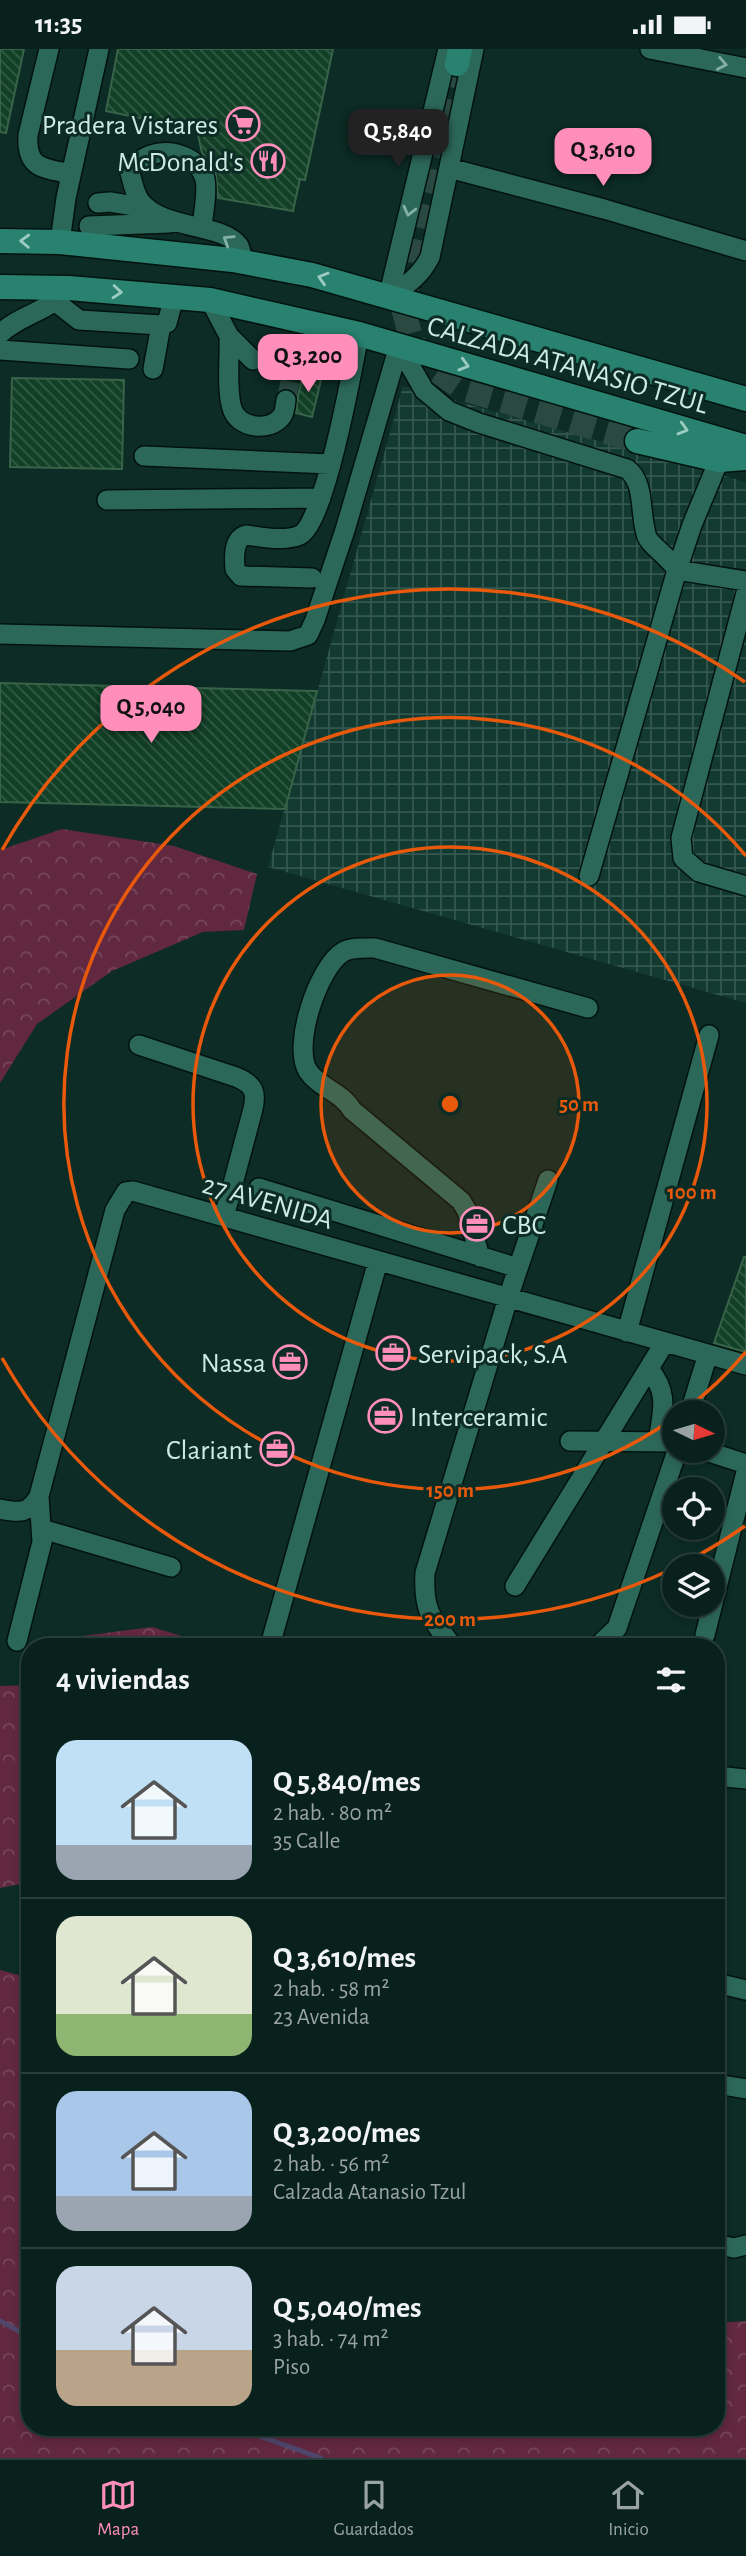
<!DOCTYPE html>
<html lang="es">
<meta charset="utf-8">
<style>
body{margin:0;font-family:"Alegreya Sans",sans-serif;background:#122925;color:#f1f3f6;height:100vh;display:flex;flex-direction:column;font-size:26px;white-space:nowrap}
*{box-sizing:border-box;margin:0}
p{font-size:23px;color:#99a3a3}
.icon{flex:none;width:38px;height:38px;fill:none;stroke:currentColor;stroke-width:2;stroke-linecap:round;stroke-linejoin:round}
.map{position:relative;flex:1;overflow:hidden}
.panel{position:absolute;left:21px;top:1589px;width:704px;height:798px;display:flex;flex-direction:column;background:#09211c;border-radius:28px;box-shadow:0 4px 10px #0003,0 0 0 2px #293e3b}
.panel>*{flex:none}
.needle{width:46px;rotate:95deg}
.controls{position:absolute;left:662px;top:1351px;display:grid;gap:14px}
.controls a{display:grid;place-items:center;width:63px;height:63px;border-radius:50%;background:#09211c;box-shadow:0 4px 10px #0003,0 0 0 2px #293e3b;font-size:35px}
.price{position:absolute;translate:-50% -60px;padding:0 16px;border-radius:14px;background:#ff8ebb;color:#111;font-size:23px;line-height:46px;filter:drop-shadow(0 2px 4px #0008)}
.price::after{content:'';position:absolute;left:50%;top:42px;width:21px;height:16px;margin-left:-10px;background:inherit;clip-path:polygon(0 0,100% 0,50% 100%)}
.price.on{background:#222;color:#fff}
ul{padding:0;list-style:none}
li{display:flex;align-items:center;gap:21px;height:175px;padding:0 35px}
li+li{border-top:2px solid #293e3b}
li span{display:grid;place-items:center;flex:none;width:196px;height:140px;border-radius:21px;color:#555}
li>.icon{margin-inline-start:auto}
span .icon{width:84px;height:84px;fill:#fffc;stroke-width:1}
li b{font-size:30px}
h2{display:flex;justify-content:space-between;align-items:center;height:84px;padding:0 35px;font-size:30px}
.status{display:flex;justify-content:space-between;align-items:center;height:49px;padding:0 35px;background:#09211c;direction:ltr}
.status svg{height:19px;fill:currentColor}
.tab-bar{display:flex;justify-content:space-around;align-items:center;height:98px;border-top:2px solid #293e3b;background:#09211c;font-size:19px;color:#99a3a3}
.tab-bar a{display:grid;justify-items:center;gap:4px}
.tab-bar .on{color:#ff8ebb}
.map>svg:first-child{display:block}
.industrial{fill:url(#industrial-grid)}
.forest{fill:url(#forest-crowns)}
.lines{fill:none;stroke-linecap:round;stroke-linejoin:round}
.stream{stroke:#50466c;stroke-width:5}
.building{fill:url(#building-back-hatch);stroke:#376449;stroke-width:2}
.minor-tunnel{stroke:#294941;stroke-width:19;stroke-dasharray:19 10;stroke-linecap:butt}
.major-tunnel{stroke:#294941;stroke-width:24;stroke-dasharray:24 12;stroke-linecap:butt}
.minor-casing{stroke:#02130e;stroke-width:22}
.major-casing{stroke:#02130e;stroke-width:27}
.minor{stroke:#2c685a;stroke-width:19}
.major{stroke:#298270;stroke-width:24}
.oneway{stroke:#85b0a5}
.oneway2{stroke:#9cccc0}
.ring{fill:none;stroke:#e8590c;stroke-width:3.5}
.labels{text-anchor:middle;stroke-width:6;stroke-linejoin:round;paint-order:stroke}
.poi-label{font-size:28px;fill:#cdebe2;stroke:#0c2c25;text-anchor:end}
.street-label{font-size:28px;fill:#cdebe2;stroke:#0c2c25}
.centre{fill:#e8590c;stroke:#0c2c25;stroke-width:3.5}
.ring-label{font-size:21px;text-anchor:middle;font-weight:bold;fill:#e8590c;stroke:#0c2c25;stroke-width:6;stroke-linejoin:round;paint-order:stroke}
</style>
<div class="status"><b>11:35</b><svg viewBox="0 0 49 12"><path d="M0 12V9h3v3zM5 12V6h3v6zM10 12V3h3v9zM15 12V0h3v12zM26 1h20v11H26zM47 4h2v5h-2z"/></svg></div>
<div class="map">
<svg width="746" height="2409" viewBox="0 0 746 2409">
<defs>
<pattern id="industrial-grid" width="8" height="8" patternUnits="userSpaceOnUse" patternTransform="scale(1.75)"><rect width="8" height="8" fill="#133a31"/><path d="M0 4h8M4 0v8" fill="none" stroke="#34574f"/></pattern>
<pattern id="forest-crowns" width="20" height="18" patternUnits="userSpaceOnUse" patternTransform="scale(1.75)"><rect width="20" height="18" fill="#612840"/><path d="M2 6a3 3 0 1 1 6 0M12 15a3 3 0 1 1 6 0" fill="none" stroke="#76475b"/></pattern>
<pattern id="building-back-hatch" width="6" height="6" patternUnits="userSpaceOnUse" patternTransform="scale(1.75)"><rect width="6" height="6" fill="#124027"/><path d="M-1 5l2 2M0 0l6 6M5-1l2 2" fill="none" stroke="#335c46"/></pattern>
</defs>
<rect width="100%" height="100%" fill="#0c2c25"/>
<path class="industrial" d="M403,337L746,433V954L268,818Z"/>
<path class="forest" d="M62,780L174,797L257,825L244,881L203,883L112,922L37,975L0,1034V801Z
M152,1578L185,1588L188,1598H70L82,1587Z
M30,1636V1833L0,1839V1637Z
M0,1921L26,1928L30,1934V2378H716V2274L746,2272V2409H0Z"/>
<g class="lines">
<path class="stream" d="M0,2272L30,2288
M234,2378L321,2409"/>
</g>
<path class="building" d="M0,0H24L6,84L0,83Z
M118,0H333L305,131L300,130L293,162L218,149L216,126L211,115L202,104L197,81L106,62Z
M304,322L322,327L312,368L296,364L298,347Z
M12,329L124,331L122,420L10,418Z
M0,634L317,642L285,760L0,753Z
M744,1208H746V1303L714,1294Z"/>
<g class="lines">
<path class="minor-tunnel" d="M253,311L279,317
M286,351L291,329"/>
<path class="major-tunnel" d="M457,15L410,212L404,263L412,292L434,320L463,340L637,392"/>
<defs>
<path id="minor" d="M49,0L28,86C26,120 43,119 71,125
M650,0L746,19
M449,119L604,160L746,202
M98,154L110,153L147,159
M89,177L169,174
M202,179C203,164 208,144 205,130C199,108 171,99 151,106C142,109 136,114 129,120C132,130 134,144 140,152C163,182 222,173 239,197C241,201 242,209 243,213
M60,193L66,149L99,0
M388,249C405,237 420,228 430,208L474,0
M388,249L448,0
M210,251L229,287L253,311
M56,253L79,271L161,276L167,274L174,248
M0,285C18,267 46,263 64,244
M229,287C230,308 226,340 232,359C237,379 270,384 282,367C285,363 285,357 286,351
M399,297L424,341L449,362L479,374L627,420C646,434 639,466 647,488C650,496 669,508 677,521L746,532
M0,301L129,310
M279,317L332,279
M153,320L161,276
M144,407L330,415
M107,451L321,449
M312,529L241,527L235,520C234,508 233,490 246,486C262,488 285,493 300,486C325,474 353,317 359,285
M746,544L681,789L683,809L699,823L746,837
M0,585L290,592L308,586L315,571L345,481L399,297
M589,827L677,521L692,476L719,411
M139,996L236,1028C253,1035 257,1042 253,1060L224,1168
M259,1139L518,1219
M480,1208L467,1162L461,1152L352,1061C342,1043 319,1039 308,1022C292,997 318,918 343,903C351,898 365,899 375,899L588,959
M627,1283L709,986
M649,1320C670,1345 662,1363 658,1393
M690,1363L708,1305
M570,1392L674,1393
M706,1402L746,1415
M0,1460C19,1464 29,1465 39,1447L115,1161L126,1143L133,1142L746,1316
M42,1480L171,1518
M515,1537L665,1293
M705,1586L746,1423
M17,1592L42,1493L39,1447
M271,1593L378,1212
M453,1598C431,1569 423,1562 425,1524L508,1249L548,1131
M597,1598L617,1579L677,1402
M716,1727L746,1730
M716,1934L746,1941
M716,2035L746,2040
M716,2195L734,2199L746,2196"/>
<path id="major" d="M457,15L460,0
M0,192L60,193L233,211L312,226L746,350
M0,238L69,239L210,251L359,285L746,398
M637,392L719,411L746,409"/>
</defs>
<use href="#minor" class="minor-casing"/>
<use href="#major" class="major-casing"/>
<use href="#minor" class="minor"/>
<use href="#major" class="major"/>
</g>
<defs><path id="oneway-chevron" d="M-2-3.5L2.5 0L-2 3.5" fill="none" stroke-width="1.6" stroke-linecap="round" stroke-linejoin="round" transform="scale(1.75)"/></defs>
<g class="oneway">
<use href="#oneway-chevron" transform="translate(722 15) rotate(11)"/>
<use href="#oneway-chevron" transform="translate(409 162) rotate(104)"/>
<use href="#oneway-chevron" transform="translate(228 191) rotate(-148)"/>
</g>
<g class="oneway2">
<use href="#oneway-chevron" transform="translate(25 192) rotate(-178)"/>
<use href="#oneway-chevron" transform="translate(323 229) rotate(-163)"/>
<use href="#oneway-chevron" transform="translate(117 243) rotate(5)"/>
<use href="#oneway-chevron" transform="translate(464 316) rotate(16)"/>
<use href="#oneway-chevron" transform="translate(683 380) rotate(16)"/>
</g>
<circle cx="450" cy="1055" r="129" fill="#e8590c" fill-opacity=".12"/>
<g class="ring">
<circle cx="450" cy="1055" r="129"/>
<circle cx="450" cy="1055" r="257"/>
<path d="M746 1303A386 386 0 0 1 685 1361M671 1371A386 386 0 1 1 746 807"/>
<path d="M745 1477A515 515 0 0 1 680 1516M672 1520A515 515 0 0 1 2 1309M2 801A515 515 0 0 1 745 633"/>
</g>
<defs>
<symbol id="supermarket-ring" viewBox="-11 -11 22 22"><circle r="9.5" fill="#0c2c25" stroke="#ff8ebb" stroke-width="1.5"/><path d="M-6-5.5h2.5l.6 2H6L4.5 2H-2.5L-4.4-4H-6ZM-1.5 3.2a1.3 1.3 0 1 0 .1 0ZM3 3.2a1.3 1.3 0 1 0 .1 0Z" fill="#ff8ebb"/></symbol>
<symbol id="restaurant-ring" viewBox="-11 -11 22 22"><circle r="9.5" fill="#0c2c25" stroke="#ff8ebb" stroke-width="1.5"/><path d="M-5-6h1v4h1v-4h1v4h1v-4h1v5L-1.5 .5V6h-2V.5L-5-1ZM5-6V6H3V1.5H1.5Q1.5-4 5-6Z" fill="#ff8ebb"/></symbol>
<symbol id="office-ring" viewBox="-11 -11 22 22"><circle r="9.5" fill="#0c2c25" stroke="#ff8ebb" stroke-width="1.5"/><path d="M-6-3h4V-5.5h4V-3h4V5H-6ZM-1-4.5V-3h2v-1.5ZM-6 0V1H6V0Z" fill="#ff8ebb"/></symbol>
</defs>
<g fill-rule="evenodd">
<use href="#supermarket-ring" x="224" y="56" width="38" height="38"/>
<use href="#restaurant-ring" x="249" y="93" width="38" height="38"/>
<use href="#office-ring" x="458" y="1156" width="38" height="38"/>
<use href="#office-ring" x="374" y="1285" width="38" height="38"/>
<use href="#office-ring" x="271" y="1294" width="38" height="38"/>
<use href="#office-ring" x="366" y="1348" width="38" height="38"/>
<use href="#office-ring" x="258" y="1381" width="38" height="38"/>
</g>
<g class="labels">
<g class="poi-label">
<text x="218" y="85">Pradera Vistares</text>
<text x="244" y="122">McDonald's</text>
<text x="502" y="1185" text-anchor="start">CBC</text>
<text x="418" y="1314" text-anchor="start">Servipack, S.A</text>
<text x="266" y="1323">Nassa</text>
<text x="410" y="1377" text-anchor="start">Interceramic</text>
<text x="252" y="1410">Clariant</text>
</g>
<g class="street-label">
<text transform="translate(568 315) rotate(16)" y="10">CALZADA ATANASIO TZUL</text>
<text transform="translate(268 1152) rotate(16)" y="10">27 AVENIDA</text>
</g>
</g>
<circle cx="450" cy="1055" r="10" class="centre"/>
<g class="ring-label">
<text x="579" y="1062">50 m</text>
<text x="692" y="1150">100 m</text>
<text x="450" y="1448">150 m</text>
<text x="450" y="1577">200 m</text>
</g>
</svg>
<div class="controls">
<a><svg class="needle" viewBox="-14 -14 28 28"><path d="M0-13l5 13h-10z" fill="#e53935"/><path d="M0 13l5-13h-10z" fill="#99a3a3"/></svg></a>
<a><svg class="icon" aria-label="locate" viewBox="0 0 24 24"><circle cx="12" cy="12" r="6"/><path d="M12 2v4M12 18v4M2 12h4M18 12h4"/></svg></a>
<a><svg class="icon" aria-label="layers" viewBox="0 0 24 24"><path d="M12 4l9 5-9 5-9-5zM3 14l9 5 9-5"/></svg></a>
</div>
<b class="price on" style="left:398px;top:120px">Q 5,840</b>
<b class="price" style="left:603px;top:139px">Q 3,610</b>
<b class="price" style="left:308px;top:345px">Q 3,200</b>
<b class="price" style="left:151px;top:696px">Q 5,040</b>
<section class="panel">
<h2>4 viviendas<svg class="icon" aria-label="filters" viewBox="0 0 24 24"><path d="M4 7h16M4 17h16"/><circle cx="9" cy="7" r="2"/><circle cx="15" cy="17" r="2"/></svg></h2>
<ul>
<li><span style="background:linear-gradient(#bfe0f5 75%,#9aa5b1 0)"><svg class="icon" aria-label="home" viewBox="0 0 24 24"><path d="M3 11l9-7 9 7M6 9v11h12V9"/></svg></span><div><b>Q 5,840/mes</b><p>2 hab. · 80 m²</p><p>35 Calle</p></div></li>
<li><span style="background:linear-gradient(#dfe7d0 70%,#8fb573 0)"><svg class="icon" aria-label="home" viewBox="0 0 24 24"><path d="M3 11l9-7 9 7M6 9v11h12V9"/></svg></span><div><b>Q 3,610/mes</b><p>2 hab. · 58 m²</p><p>23 Avenida</p></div></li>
<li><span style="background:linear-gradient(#a9c7e8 75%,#9aa5b1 0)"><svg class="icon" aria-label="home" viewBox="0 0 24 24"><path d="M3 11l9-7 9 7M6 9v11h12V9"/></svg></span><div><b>Q 3,200/mes</b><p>2 hab. · 56 m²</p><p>Calzada Atanasio Tzul</p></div></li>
<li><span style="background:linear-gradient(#c9d6e8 60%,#b9a48a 0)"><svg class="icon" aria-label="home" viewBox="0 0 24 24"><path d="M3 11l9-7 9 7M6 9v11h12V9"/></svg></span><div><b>Q 5,040/mes</b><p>3 hab. · 74 m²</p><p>Piso</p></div></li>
</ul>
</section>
</div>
<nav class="tab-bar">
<a class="on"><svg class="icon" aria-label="map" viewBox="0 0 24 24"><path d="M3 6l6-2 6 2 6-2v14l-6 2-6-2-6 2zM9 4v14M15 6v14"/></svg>Mapa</a>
<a><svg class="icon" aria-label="saved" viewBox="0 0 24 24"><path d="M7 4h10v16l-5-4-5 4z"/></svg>Guardados</a>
<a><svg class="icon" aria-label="home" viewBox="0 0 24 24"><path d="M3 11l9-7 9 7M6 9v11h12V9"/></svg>Inicio</a>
</nav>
